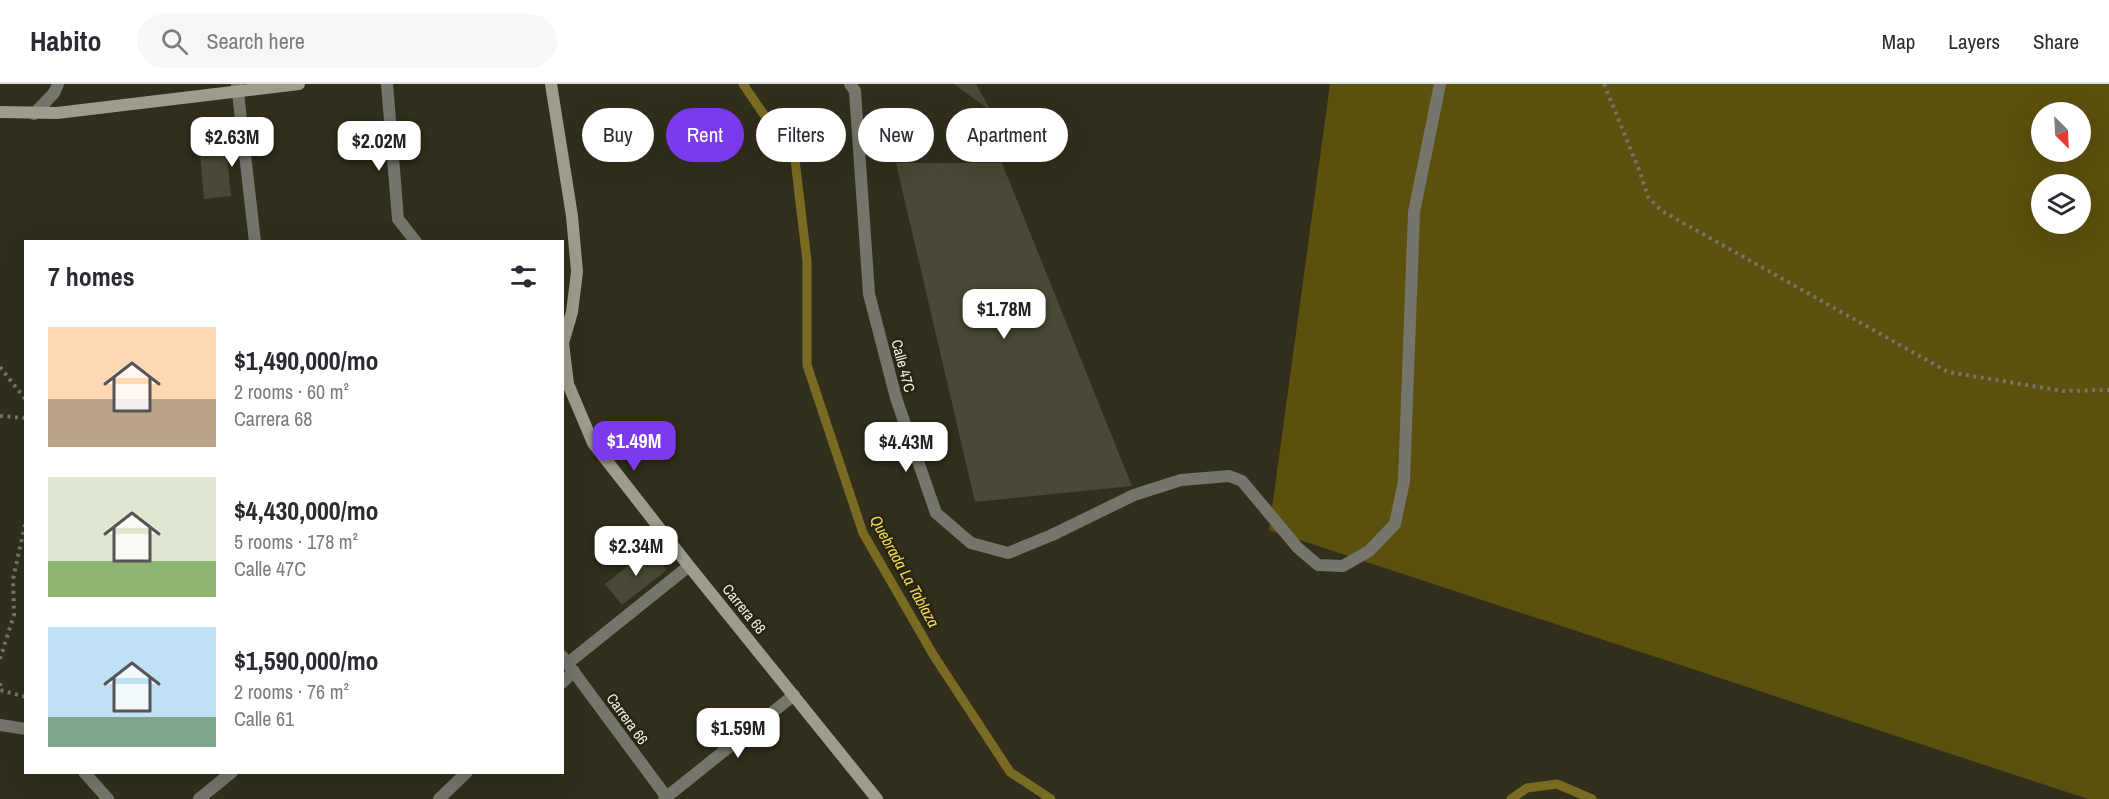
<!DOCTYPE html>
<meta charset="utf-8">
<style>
body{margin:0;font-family:"Archivo Narrow",sans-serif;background:#f7f7f7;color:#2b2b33;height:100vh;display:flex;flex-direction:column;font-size:22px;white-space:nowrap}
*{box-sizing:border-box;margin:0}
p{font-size:20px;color:#7c7c81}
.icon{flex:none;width:33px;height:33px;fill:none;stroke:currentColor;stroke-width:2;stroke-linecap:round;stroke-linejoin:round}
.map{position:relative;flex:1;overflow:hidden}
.side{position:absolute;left:24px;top:156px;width:540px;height:534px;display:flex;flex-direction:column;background:#fff;border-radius:0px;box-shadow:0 6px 24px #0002}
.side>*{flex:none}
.hud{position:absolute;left:582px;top:24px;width:570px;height:54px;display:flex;gap:12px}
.needle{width:39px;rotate:156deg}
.controls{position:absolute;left:2031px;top:18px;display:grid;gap:12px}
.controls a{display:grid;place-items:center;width:60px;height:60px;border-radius:50%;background:#fff;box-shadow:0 6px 24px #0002;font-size:30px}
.price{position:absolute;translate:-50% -51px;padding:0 14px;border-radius:12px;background:#fff;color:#222;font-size:20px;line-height:39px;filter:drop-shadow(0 2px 3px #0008)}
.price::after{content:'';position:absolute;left:50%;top:36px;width:18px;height:14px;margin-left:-9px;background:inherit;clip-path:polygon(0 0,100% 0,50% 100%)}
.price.on{background:#7c3aed;color:#fff}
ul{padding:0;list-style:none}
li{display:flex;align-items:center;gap:18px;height:150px;padding:0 24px}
li span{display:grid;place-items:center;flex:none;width:168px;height:120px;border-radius:0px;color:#555}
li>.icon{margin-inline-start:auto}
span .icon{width:72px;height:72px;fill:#fffc;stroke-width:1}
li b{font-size:26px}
h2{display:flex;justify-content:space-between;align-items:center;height:72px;padding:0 24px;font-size:26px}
.tag{padding:0 21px;border-radius:27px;background:#fff;box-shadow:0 6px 24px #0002;font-size:21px;line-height:54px}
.tag.on{background:#7c3aed;color:#fff}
header{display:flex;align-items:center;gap:36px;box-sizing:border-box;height:84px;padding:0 30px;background:#fff;border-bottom:2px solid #e1e1e2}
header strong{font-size:28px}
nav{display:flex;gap:33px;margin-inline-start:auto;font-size:21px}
.search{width:420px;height:54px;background:#f7f7f7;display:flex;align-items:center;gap:15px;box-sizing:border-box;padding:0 21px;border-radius:33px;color:#7c7c81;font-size:22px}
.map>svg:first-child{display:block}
.green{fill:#5b500d;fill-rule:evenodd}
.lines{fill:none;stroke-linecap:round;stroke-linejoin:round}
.stream{stroke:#796c22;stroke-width:9}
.building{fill:#4b4835}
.path{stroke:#787465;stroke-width:4;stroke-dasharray:3 4.5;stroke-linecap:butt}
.street{stroke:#76756b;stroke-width:12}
.secondary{stroke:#9f9c8e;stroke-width:12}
.labels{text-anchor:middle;stroke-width:5;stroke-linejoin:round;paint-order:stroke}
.street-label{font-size:15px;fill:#f2f0e5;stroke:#282412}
.water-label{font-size:16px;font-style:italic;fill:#efd858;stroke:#282412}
</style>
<header>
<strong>Habito</strong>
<div class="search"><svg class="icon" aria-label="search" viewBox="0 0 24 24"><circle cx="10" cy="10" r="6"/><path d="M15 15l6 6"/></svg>Search here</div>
<nav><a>Map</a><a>Layers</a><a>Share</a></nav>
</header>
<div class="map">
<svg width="2109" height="715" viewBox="0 0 2109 715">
<rect width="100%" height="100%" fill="#322e1c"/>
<path class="green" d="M1330,0H2109V715H2088L1269,446ZM2042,28H2080V68H2042ZM2042,100H2080V140H2042Z"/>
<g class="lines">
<path class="stream" d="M743,0L795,76L807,177V281L863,449L934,572L1010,688L1051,715
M1511,715L1527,704L1557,700L1592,715"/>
</g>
<path class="building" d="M954,0H976L991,27Z
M223,34L231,112L204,115L197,36Z
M896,79H1002L1132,402L975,418Z
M650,464L667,486L622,521L605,500Z"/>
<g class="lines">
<path class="path" d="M1604,0L1640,88L1648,113L1662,127L1948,288L2063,307L2109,306
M0,283L26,316
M0,332L26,334
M0,575L14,531L13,495L26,436
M0,599V606L26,613"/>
<path class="street" d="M237,0L255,158
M387,0L398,135L416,158
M850,0L855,7L869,210L896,314L936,429L971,459L1008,469L1052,451L1134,411L1181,396L1229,392L1242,397L1298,464L1318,481L1343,482L1369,467L1395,440L1404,397L1414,128L1440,0
M34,30L54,9L58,0
M562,572L668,715
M568,579L689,482
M562,599L574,587
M0,641L26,645
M84,688L108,715
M199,715L232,688
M439,715L467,688
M664,715L794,611"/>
<path class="secondary" d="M551,0L572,132L577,188L572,228L563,259L568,300L593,359L689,482L877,715
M0,28L57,29L299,0"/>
</g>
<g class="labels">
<g class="street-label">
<text transform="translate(903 282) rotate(75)" y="5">Calle 47C</text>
<text transform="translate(744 525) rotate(51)" y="5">Carrera 68</text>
<text transform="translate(627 635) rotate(54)" y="5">Carrera 66</text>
</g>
<g class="water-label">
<text transform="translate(905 487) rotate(61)" y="6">Quebrada La Tablaza</text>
</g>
</g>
</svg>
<div class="controls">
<a><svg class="needle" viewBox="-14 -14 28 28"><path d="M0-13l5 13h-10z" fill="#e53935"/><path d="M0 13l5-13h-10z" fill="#7c7c81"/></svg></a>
<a><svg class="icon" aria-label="layers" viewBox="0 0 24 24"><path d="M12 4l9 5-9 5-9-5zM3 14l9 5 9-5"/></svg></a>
</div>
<b class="price" style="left:232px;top:84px">$2.63M</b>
<b class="price" style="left:379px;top:88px">$2.02M</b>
<b class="price" style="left:1004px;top:256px">$1.78M</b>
<b class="price on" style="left:634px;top:388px">$1.49M</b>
<b class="price" style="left:906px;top:389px">$4.43M</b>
<b class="price" style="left:636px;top:493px">$2.34M</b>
<b class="price" style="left:738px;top:675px">$1.59M</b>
<div class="hud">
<a class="tag">Buy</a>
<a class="tag on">Rent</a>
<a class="tag">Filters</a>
<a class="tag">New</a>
<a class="tag">Apartment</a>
</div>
<section class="side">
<h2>7 homes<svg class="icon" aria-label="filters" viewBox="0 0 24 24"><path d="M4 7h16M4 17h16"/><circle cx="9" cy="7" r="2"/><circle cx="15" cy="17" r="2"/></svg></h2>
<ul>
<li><span style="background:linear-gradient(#ffd9b3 60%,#b9a48a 0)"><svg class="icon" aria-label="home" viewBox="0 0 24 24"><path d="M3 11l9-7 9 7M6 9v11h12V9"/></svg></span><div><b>$1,490,000/mo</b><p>2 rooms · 60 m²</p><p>Carrera 68</p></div></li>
<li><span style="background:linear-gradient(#dfe7d0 70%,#8fb573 0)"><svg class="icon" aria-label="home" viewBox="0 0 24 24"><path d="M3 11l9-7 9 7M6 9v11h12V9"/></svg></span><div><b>$4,430,000/mo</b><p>5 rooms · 178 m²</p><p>Calle 47C</p></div></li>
<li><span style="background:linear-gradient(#bfe0f5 75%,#7fa58c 0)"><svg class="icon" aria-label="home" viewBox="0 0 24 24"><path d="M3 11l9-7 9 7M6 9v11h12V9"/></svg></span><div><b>$1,590,000/mo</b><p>2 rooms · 76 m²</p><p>Calle 61</p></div></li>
</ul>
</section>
</div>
